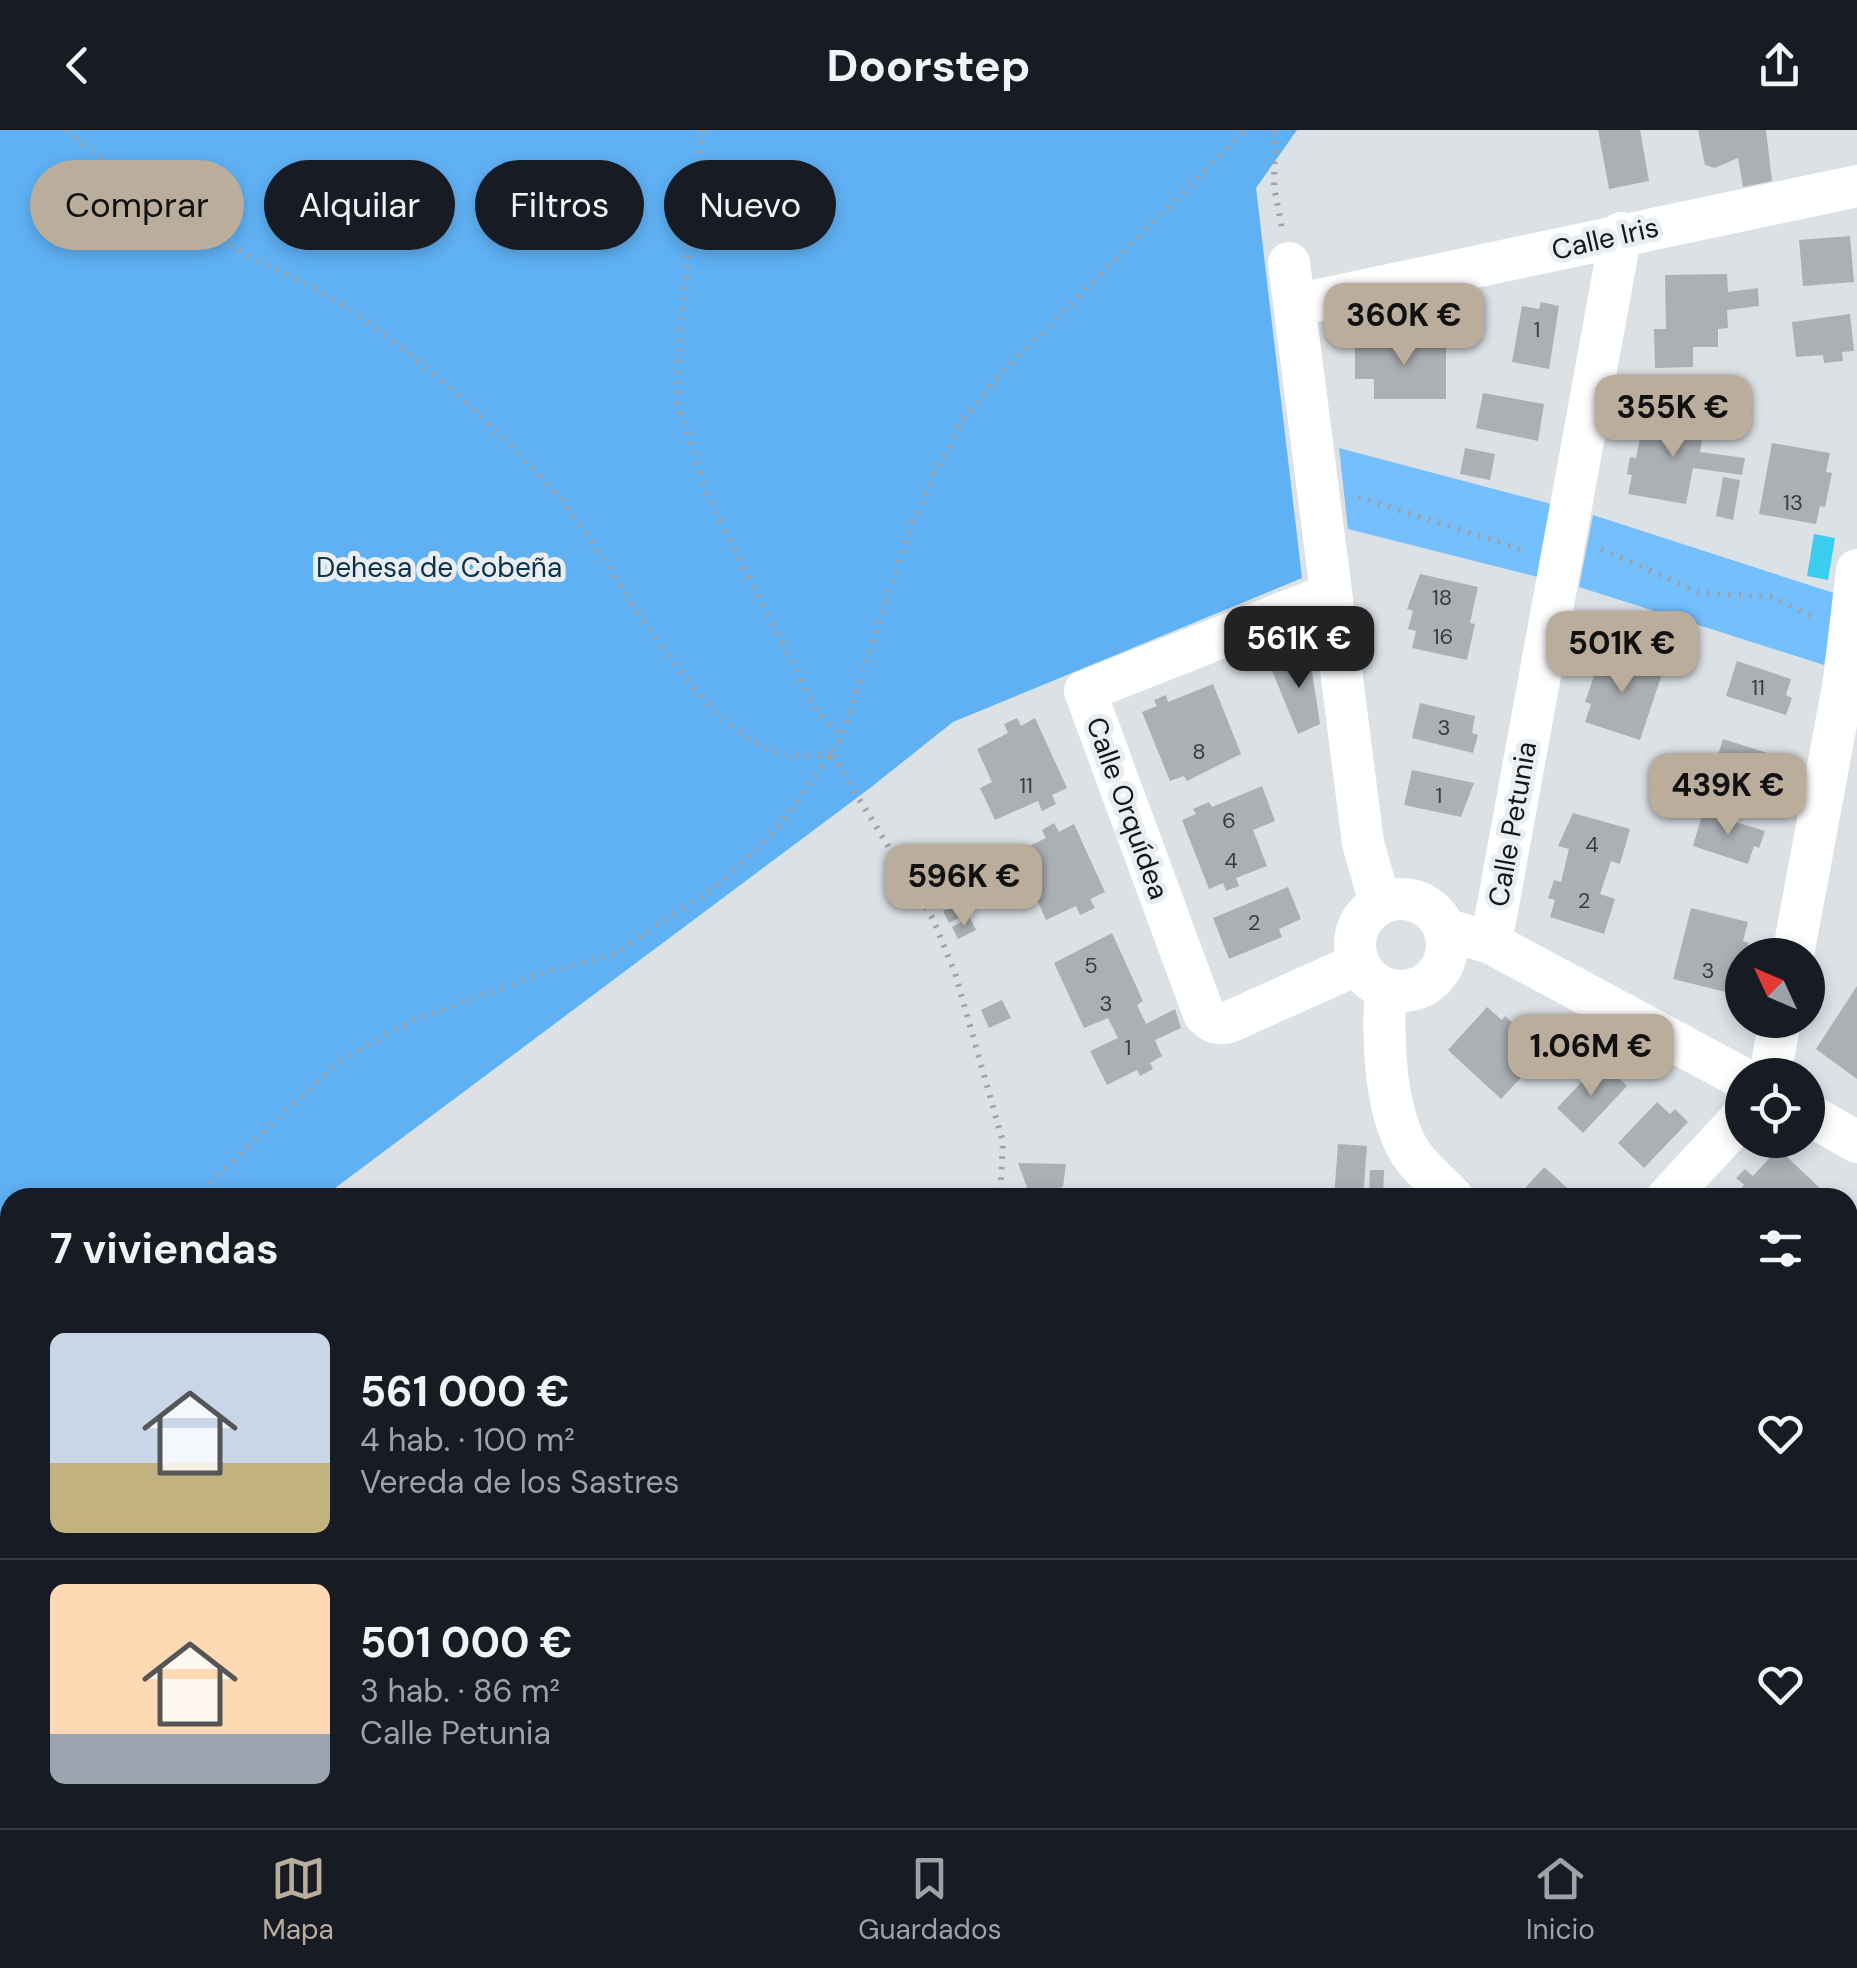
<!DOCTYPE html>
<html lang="es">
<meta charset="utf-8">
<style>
body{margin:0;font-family:"DM Sans",sans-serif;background:#242831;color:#f1f3f6;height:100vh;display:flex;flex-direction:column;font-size:38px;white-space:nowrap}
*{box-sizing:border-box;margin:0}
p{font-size:32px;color:#9ea1a6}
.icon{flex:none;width:55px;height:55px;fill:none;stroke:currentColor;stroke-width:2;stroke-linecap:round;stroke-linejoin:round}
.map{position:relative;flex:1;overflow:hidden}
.sheet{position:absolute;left:0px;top:1058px;width:1858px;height:642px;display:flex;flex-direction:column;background:#171b24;border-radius:30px 30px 0 0;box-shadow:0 5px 15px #0003}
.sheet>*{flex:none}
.hud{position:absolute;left:30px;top:30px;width:1000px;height:90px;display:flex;gap:20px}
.needle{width:65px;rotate:314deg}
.tools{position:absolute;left:1725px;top:808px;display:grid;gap:20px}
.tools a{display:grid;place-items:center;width:100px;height:100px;border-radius:50%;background:#171b24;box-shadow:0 5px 15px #0003;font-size:50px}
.price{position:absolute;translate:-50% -85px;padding:0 22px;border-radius:20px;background:#baad9b;color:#111;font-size:32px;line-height:65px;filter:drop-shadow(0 2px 5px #0008)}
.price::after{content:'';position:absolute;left:50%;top:60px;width:30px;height:22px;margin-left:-15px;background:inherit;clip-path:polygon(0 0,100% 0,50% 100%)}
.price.current{background:#222;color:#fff}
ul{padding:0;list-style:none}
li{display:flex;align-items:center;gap:30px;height:250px;padding:0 50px}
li+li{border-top:2px solid #363941}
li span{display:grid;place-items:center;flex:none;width:280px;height:200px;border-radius:15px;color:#555}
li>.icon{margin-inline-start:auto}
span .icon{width:120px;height:120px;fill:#fffc;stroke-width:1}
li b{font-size:42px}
h2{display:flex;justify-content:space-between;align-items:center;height:120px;padding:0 50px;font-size:42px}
.chip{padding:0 35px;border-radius:45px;background:#171b24;box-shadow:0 5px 15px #0003;font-size:35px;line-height:90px}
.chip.current{background:#baad9b;color:#111}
header{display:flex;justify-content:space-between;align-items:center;height:130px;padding:0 50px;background:#171b24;font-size:45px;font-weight:700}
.tabs{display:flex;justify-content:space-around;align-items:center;height:140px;border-top:2px solid #363941;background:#171b24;font-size:28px;color:#9ea1a6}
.tabs a{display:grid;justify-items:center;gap:5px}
.tabs .current{color:#baad9b}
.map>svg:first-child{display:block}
.green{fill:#74bffe}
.forest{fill:#5fb1f4}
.water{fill:#3acded}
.building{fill:#abb0b4}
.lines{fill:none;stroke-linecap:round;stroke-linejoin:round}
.path{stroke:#9fa3a7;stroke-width:6;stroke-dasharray:2.5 8;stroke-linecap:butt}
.minor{stroke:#fff;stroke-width:42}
.labels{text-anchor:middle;stroke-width:10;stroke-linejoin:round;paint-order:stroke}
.number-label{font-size:22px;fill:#3a3c3f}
.street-label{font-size:28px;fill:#151618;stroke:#e9eef3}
.park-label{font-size:28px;fill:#0e314c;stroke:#e9eef3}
</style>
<header><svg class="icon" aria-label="back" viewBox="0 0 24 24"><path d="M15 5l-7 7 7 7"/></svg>Doorstep<svg class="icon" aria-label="share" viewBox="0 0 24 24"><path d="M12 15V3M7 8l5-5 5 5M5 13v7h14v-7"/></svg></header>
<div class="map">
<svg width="1857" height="1698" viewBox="0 0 1857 1698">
<rect width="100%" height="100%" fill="#dce1e6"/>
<path class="green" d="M1339,318L1551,374L1538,447L1348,399Z
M1593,385L1837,464L1824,535L1579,457Z"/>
<path class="forest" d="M0,0H1297L1256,58L1302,448L953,592L870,658L323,1067L10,1068V1283L0,1275Z"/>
<path class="water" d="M1814,404L1835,408L1828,450L1807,446Z"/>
<path class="building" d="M1598,0H1640L1649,51L1609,59Z
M1698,0H1766L1772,51L1743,57L1738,28L1715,38L1705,35Z
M1850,106L1854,152L1803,156L1799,110Z
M1727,144L1728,162L1758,158L1759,176L1727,180L1728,198L1718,199V217H1693V237L1655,238L1654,199H1666L1665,145Z
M1541,172L1559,176L1549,239L1512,232L1522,176L1539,179Z
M1850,184L1854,221L1842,222L1843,231L1824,233L1823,225L1796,227L1792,192Z
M1426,206L1427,211H1446V269H1374V249H1355V218H1374L1373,207Z
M1483,263L1544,274L1538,311L1476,298Z
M1661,282L1687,287L1685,300L1703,303L1700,322L1745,328L1742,345L1693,338L1686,374L1628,364L1632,345L1627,344L1630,327L1636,328L1643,292L1659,295Z
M1772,313L1830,323L1826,342L1832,343L1825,377L1820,376L1816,394L1759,384Z
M1465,318L1495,324L1490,350L1460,344Z
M1723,347L1740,350L1733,390L1716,386Z
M1420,444L1478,457L1470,493L1475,494L1467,530L1412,518L1416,501L1408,499L1413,481L1407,479Z
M1309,522L1320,594L1298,604L1271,538Z
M1607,524L1663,541L1640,610L1585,592L1591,574L1585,572L1596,540L1601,541Z
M1737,531L1791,549L1786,565L1792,568L1786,585L1726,566Z
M1213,554L1241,624L1187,651L1184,646L1170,651L1142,582L1157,576L1154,570L1166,565L1168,572Z
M1420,573L1475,586L1472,603L1478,605L1473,623L1412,608Z
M1017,588L1021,596L1035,588L1067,658L1052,665L1056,674L1042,681L1038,671L995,690L980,658L992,652L977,619L1008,603L1004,594Z
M1723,609L1777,626L1772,642L1779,645L1773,662L1712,644Z
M1412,640L1474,653L1461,687L1404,675Z
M1262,656L1275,691L1253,700L1267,736L1236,748L1239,756L1226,761L1223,753L1209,759L1182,690L1196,684L1193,679L1209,672L1212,677Z
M1703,682L1765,701L1759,718L1754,716L1748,734L1693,716Z
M1573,683L1630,699L1620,734L1611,731L1600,764L1615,769L1604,804L1550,787L1555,770L1548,768L1554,750L1561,752L1569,719L1558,716Z
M1054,693L1059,702L1074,694L1105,762L1090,769L1095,778L1080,785L1076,776L1046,790L1031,756L1003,770L989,739L1017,727L1015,723L1046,708L1042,700Z
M1288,757L1301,789L1279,799L1282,807L1229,829L1213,788Z
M960,772L966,784L949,793L943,781Z
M1691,778L1748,792L1743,811L1749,813L1730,863L1673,849Z
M970,788L976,800L958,809L952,797Z
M1112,803L1143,871L1137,875L1146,894L1175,879L1181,898L1155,910L1162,926L1150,933L1153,939L1140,946L1137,940L1107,955L1090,921L1118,908L1108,888L1084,898L1054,833Z
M1857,856V949L1816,919Z
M1002,870L1011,888L989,898L981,880Z
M1487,877L1502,890L1505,886L1530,909L1527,913L1541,926L1501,969L1448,920Z
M1596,937L1609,948L1614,943L1627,956L1583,1003L1557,978Z
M1657,972L1670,984L1675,979L1688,992L1644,1038L1618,1013Z
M1338,1014L1367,1016L1363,1068H1334Z
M1782,1022L1826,1064L1823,1068H1734L1744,1055L1736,1048L1745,1039L1753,1046L1774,1023L1777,1027Z
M1018,1033L1066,1034L1063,1057L1029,1063Z
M1544,1037L1551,1043L1578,1068H1523L1520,1064Z
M1370,1040H1384L1383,1066H1369Z
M1857,1310V1388L1853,1394L1848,1389V1321Z
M1534,1690L1532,1698H1450L1452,1693L1445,1691Z
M1559,1690H1728L1752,1697L1557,1698Z"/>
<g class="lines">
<path class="path" d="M67,0C110,38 160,72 208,103C249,128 295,146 336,171C412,219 498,298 558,366C618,434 696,612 792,625C805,627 818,625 830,625
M702,0L678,222L677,272L708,367L816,580L842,606
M1275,0L1274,57L1282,98
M1358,367L1526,421
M1601,419L1700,463L1772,467L1815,488
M832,625L933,789L955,843L1003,1012L1000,1068
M194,1068L339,931L411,891L531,847L616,823L720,753L778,698L842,606L907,406L933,345L961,293L998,246L1245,0
M0,1257L10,1254
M1023,1690L1026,1698"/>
<path class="minor" d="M1289,133L1363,713L1380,773
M1295,175L1857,56
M1331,464L1085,561L1204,884C1212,893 1218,895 1229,892L1358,834
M1355 815a46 46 0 1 1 92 0a46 46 0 1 1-92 0Z
M1444,799L1491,813L1742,948
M1491,813L1621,103
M1793,825L1844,551L1857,440
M1386,859C1382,907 1384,987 1414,1028C1425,1042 1440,1054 1453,1068
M1770,945L1780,890
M1808,984L1857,1012
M1667,1068L1742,987
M1848,1237L1857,1226
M1848,1463L1857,1473
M1409,1690L1410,1698
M1839,1690L1847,1698"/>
</g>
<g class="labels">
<g class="number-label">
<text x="1537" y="207">1</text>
<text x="1793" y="380">13</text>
<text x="1442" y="475">18</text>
<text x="1443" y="514">16</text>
<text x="1758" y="565">11</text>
<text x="1444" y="605">3</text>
<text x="1199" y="629">8</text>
<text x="1026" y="663">11</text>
<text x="1439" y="673">1</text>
<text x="1229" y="698">6</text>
<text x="1592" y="722">4</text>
<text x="1231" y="738">4</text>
<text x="1584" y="778">2</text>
<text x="1254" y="800">2</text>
<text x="1091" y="843">5</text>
<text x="1708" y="848">3</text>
<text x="1106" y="881">3</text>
<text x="1128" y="925">1</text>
</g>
<g class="street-label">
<text transform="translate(1605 108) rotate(-13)" y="10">Calle Iris</text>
<text transform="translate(1128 678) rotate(70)" y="10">Calle Orquídea</text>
<text transform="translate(1512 694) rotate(-80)" y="10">Calle Petunia</text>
</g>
<g class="park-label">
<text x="439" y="447">Dehesa de Cobeña</text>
</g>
</g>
</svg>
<div class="tools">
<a><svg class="needle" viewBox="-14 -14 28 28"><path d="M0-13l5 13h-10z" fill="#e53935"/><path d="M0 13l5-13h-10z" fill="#9ea1a6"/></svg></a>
<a><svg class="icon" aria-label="locate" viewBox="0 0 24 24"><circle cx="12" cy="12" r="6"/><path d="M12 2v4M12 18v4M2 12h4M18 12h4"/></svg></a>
</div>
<b class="price" style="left:1404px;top:238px">360K €</b>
<b class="price" style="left:1673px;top:330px">355K €</b>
<b class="price current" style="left:1299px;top:561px">561K €</b>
<b class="price" style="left:1622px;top:566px">501K €</b>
<b class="price" style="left:1728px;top:708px">439K €</b>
<b class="price" style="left:964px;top:799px">596K €</b>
<b class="price" style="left:1591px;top:969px">1.06M €</b>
<div class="hud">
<a class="chip current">Comprar</a>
<a class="chip">Alquilar</a>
<a class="chip">Filtros</a>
<a class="chip">Nuevo</a>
</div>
<section class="sheet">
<h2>7 viviendas<svg class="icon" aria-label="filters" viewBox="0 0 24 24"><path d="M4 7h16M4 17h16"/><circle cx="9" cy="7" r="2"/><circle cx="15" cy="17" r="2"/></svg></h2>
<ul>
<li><span style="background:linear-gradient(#c9d6e8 65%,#c2b280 0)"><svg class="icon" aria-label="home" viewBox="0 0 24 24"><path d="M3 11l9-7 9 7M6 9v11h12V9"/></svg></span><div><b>561 000 €</b><p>4 hab. · 100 m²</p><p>Vereda de los Sastres</p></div><svg class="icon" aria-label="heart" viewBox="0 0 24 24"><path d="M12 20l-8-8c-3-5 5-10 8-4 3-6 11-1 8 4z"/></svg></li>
<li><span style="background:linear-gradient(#ffd9b3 75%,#9aa5b1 0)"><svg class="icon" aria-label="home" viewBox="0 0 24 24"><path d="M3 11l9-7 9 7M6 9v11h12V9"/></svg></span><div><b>501 000 €</b><p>3 hab. · 86 m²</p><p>Calle Petunia</p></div><svg class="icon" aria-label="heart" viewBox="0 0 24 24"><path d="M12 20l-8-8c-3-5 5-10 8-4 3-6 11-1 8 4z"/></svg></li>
</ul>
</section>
</div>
<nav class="tabs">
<a class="current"><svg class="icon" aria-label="map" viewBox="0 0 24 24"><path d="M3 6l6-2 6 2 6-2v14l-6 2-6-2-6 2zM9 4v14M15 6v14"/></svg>Mapa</a>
<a><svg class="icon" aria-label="saved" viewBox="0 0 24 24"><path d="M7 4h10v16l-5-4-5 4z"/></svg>Guardados</a>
<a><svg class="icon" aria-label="home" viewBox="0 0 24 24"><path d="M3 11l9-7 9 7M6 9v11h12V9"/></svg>Inicio</a>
</nav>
